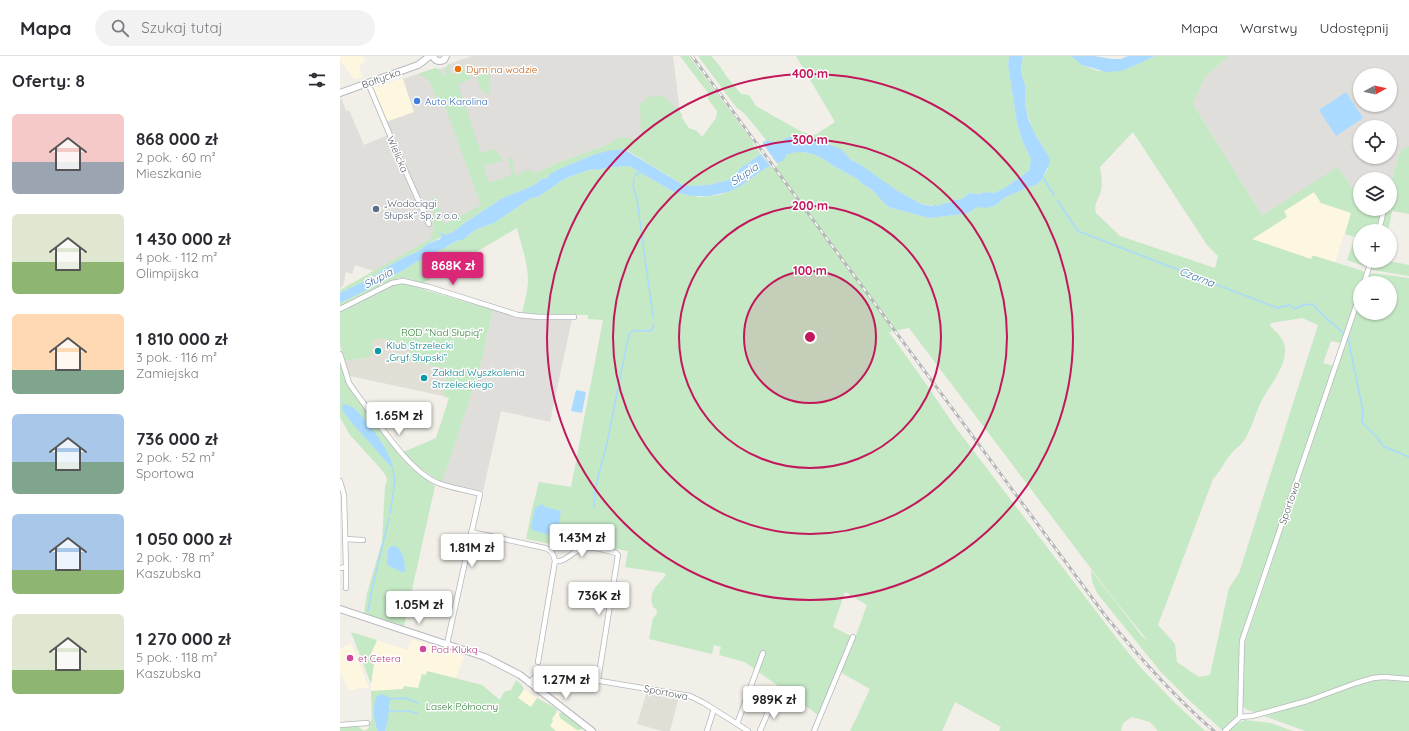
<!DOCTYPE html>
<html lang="pl">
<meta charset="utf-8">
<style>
body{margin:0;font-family:Quicksand,sans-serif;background:#f2f2f3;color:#2b2b33;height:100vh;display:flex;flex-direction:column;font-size:15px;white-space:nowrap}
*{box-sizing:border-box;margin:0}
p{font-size:13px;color:#7c7c81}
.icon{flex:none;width:22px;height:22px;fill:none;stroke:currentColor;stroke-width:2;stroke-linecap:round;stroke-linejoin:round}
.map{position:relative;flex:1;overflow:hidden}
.drawer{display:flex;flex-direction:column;background:#fff;width:340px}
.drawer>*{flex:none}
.needle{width:26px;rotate:82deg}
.fabs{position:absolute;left:1013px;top:12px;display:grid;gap:8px}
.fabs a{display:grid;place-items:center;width:44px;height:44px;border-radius:50%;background:#fff;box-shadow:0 1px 3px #0004;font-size:20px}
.price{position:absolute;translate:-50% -34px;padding:0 9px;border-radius:4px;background:#fff;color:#222;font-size:13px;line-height:26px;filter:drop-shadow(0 1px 2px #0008)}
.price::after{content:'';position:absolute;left:50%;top:24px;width:12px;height:9px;margin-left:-6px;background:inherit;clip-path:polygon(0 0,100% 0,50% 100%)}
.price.active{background:#db2777;color:#fff}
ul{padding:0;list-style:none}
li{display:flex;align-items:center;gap:12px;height:100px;padding:0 12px}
li span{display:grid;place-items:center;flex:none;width:112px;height:80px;border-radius:6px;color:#555}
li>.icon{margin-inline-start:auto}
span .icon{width:48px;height:48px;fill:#fffc;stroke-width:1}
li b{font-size:17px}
h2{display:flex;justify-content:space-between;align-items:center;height:48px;padding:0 12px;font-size:17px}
header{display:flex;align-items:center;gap:24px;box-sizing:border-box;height:56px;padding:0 20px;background:#fff;border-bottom:1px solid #e1e1e2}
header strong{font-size:19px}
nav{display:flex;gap:22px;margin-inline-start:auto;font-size:14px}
.search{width:280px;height:36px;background:#f2f2f3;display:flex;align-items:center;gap:10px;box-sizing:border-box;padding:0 14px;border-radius:22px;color:#7c7c81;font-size:15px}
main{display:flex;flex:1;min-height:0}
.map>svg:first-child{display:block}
.commercial{fill:#fef7e0}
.industrial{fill:#e0deda;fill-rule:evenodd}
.education{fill:#e1ded6}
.green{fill:#c5e8c5;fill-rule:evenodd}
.water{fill:#aadaff}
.pier{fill:#f1efe8}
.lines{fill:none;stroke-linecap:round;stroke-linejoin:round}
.stream{stroke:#aadaff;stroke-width:1.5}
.minor-casing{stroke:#b5b8bc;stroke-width:6}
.secondary-casing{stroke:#b6babf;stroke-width:8}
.minor{stroke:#fff;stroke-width:4.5}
.secondary{stroke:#fff;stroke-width:6}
.rail-casing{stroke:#b6b7b8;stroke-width:3}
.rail{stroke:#fff;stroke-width:1.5;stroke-dasharray:4.5;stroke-linecap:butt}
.ring{fill:none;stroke:#c2185b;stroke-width:2}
.food-dot{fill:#e8710a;stroke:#fff;stroke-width:1.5}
.shop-dot{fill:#3f7fe0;stroke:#fff;stroke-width:1.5}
.service-dot{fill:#5c6f8a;stroke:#fff;stroke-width:1.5}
.culture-dot{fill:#0f9aa8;stroke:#fff;stroke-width:1.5}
.hotel-dot{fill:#d1479c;stroke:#fff;stroke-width:1.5}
.labels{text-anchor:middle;stroke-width:3;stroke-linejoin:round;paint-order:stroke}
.food-label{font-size:10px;fill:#c56008;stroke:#fff;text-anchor:start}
.street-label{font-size:10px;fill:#5f6368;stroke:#fff}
.shop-label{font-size:10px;fill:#366cbe;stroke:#fff;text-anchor:start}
.service-label{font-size:10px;fill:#4e5e75;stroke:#fff;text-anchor:start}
.park-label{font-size:10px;fill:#348238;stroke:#fff}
.culture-label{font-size:10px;fill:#0d838f;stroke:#fff;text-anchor:start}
.hotel-label{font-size:10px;fill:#b23c85;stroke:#fff;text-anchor:start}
.water-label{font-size:11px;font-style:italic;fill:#4174aa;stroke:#fff}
.centre{fill:#c2185b;stroke:#fff;stroke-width:2}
.ring-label{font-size:12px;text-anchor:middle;font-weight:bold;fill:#c2185b;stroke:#fff;stroke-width:3;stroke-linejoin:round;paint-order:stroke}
</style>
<header>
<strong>Mapa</strong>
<div class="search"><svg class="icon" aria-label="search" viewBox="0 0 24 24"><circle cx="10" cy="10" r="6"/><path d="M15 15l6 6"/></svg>Szukaj tutaj</div>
<nav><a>Mapa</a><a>Warstwy</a><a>Udostępnij</a></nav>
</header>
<main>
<section class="drawer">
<h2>Oferty: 8<svg class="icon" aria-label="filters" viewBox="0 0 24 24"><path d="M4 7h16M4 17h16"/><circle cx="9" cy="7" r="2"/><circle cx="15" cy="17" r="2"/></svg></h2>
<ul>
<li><span style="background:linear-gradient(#f6c9c9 60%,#9aa5b1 0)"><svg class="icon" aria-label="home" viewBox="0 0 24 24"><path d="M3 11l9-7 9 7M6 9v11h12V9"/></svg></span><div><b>868 000 zł</b><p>2 pok. · 60 m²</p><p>Mieszkanie</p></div></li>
<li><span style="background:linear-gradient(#dfe7d0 60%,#8fb573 0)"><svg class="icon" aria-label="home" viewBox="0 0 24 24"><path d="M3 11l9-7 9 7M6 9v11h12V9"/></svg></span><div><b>1 430 000 zł</b><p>4 pok. · 112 m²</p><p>Olimpijska</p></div></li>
<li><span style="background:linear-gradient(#ffd9b3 70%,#7fa58c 0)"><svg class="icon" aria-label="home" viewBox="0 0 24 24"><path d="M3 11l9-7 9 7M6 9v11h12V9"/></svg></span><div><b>1 810 000 zł</b><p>3 pok. · 116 m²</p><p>Zamiejska</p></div></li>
<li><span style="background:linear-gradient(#a9c7e8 60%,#7fa58c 0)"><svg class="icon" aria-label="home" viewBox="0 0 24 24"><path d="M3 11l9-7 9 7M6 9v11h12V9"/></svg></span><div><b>736 000 zł</b><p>2 pok. · 52 m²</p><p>Sportowa</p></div></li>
<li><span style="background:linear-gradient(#a9c7e8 70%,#8fb573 0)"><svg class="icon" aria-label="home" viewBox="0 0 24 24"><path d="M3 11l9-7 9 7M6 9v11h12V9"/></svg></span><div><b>1 050 000 zł</b><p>2 pok. · 78 m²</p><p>Kaszubska</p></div></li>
<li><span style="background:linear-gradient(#dfe7d0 70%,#8fb573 0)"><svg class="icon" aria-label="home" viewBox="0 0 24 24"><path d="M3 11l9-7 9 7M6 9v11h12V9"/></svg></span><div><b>1 270 000 zł</b><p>5 pok. · 118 m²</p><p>Kaszubska</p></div></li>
</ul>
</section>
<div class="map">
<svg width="1069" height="675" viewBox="0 0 1069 675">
<rect width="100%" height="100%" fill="#f1efe8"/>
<path class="commercial" d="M0,0H21L24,2L25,7L21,8L19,11L22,21L14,23L0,4Z
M60,23H63L74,56L45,66L31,32Z
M974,136L981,147L1011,157L995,206L971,203L912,184L946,161L944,156Z
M72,583L124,600L116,622L87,615L86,619L82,618L78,632L64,630L63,633L31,635V628L35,602L30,600L37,584L67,594Z
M11,587L29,632H19L10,635L0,617V593Z
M184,633L197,642L191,651L178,642Z
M216,656L243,675H216L210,670L213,665L211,663Z"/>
<path class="industrial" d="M132,0H333L340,56L337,58L341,72L263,90L217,107L197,117L136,136L142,149L104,168L98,148V142H92L95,171L90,183L34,215L15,209L12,218L6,216L3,230L0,232V44L3,42L2,44L6,55L9,54L24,89L48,79L46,66L74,56L63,23L96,12L99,13L106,11L109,8Z
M889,0H1069V90L1060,95L1050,129V123H1020V134L1012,132L998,112L922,159L853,48L865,21ZM1020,19H1050V49H1020ZM1020,71H1050V101H1020Z
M153,254L181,262L232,263L210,366L161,355L143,435L102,427L137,321H138Z"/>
<path class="education" d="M40,282L70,290L67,305L103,312L108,315L103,340L10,320L5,305L30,301L32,297L33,284Z
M307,635L339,641L330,675H322L297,668Z"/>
<path class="green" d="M340,0H349L413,86V88L421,98L402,111L389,124L368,129L351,130L343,129L287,94L282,93L253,99L217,114L211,118L208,122L202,123L194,129L161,143L123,168L118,173L87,188L79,195L65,201L47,211L33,221L0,237V234L90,183L94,171L92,142H98V148L104,168L141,149L103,45L98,47L89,24L78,18L95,12L99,13L103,19H106V11L109,8L110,17L115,18L122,15L120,9L132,23L118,28L141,97L155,93L163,105L144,110L149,127L172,119L168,104L170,99V102H172L175,120L188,113L196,117L217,107L271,87L278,81L296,83L301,80L300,47H303L308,41L324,40L342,58V62L349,72L357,75L362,81L376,62L377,55L368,43V37Z
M358,0H371L379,9L387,21L401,38L409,39L416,50L462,76L475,79L495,66L456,0H669L668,9L677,67L682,84L691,103L690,109L689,113L683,119L663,133L654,137L643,136L642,138L629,137L622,143H618L598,150L581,148L547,129L521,109L511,104L500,93L476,84L466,83L464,80C458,82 453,81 447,83C442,84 439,87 435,88L432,86L427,85L404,57L396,51Z
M683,0H731L742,9L757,15H781L794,10L815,0H889L865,21L853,48L922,159L998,111L1012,132L1020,134V153H1042L1037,175H1020V205H1028L1027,209L1024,210L1007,204L1015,181L1005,178L1011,157L981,147L974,136L944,155L947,161L912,183L971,203L972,200H975L1023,215L1025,219L1022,227H1020V232L1001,287L991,285L983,307L994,310L902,585L900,661L883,675L849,644L820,615L757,537L752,525L751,514L802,580L808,585L774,543L569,272L549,276L586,328L616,372L778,584L801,612L834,646L865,675H818L810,666L792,661L783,667L781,675H659L661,671L615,646L602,675H510L530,633L500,616L512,590L527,549L505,536L493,571L513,581L478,659L405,606L379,599L381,591L374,589L372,598L309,583L313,562L317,558L316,553L313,551C308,534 317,531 326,519L324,517L285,511L288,495L233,485L231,492L186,483L192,453L199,426L231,431L263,264L248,263V259L182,258C184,247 188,235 188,224C188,207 181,188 177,172L83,227L66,222H59L0,252V247L31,232L41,225L60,216L80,204L95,198L99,194L105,192L114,186L119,185L131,178L135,174L154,167L191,142L198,141L226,122L243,116L252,113L258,114L265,112L286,110L291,111L334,136L359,141L380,139L401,130L424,113L445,99L453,96H460L473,98L487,105L490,108L519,124L521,127L531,133L548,151L589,162L625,158L632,155L636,151L655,150L664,142L691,130L696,129L701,125L708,113L707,97L696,80L692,73L685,48V29L682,20L681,11ZM793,76L867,189L878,200L875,212L780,180L756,157C753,148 759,143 761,135C763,127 761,119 760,111ZM962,262L978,269L899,517L889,532L870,619L859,621L837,606L835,588L818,569L873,423C881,415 884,406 891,398C894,393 899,391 902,387C911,376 914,361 920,348C928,330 946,314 945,292C944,283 937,276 930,270L931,267Z
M145,10L150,17L149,38H145L143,33L141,34L136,19L139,12Z
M1069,90V158L1052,155L1048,175H1041L1046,153H1050V129L1060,95Z
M1034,205H1049L1069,209V220L1032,214L1031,212Z
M1033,217L1069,222V621L1037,620L1014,625L965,644L917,657L908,654L904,652L902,648L904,589L1020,246V257H1050V227H1026L1029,219Z
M62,227L153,254L138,321H137L102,427L70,405L63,396L96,382L109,342L103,340L107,315L103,312L67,305L70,290L40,282L33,284L32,297L30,301L5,305L0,289V256L54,228Z
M0,306L8,328L59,399L71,412L95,430L64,570L24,558L27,537L42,486L45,430L47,424L46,420L40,412L10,379L0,361Z
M11,576L37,584L30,600L35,601L31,628Z
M87,615L142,629L160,644L164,636L171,634L176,624L181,628L184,633L178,642L191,651L197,642L217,653L216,657L212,663L213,665L210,670L216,675H45L50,647L34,663L38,675H0V671L17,670L24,675L28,673L32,662L31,635L63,633L64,630L78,632L82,618L86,619Z
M1038,624L1069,625V675H965L924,660L960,649L1021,628Z
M222,656L242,670L241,674H237L220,662L219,658Z
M905,664L931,667L953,675H888L894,669Z"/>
<path class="water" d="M669,0H683L681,11L682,20L685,29V48L689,65L696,80L707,97L710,104V107L701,125L696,129L691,130L664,142L655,150L645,152L636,151L632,155L625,158L589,162L548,151L531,133L521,127L519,124L490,108C480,98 459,92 446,99L444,104L424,113L401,130L388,136L370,140H352L334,136L291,111L286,110L265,112L258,114L252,113L243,116L226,122L198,141L191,142L154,167L135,174L124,183L114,186L105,192L99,194L95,198L80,204L60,216L41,225L31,232L0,247V237L33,221L47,211L65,201L79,195L87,188L100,183L102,180L99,176L106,179C113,176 118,173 123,168L161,143L194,129L202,123L208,122L210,118L217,114L253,99L268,95L282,93L287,95L343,129L351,130L368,129L389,124L402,111L421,98L423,86L428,84L437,88L448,81L458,82L463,80L466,83L476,84L501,93L511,104L521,109L556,134L581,148L592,150L595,149L598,150C603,147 611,147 614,144L622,143L629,137L642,138L643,136L654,137L663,133L683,119L689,114L690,109L691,103L682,84L677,67L668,9Z
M731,0H754L772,3H781L788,0H815L794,10L781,15L766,16L742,9Z
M1006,36L1023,62L996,80L979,54Z
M236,334L246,336L242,357L231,355Z
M3,348C5,349 9,349 12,351C24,359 53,398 53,413L12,367L3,355L2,351Z
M202,448L205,451L221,455L217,480H213L192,474L191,471L195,452Z
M52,490C54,490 57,491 58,492C63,496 67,513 64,517L47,509L48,493Z
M41,638L47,640L50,643L48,663L45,675H38C33,664 33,652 36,641Z"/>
<path class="pier" d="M421,85L438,109L435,111L432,112L420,97Z"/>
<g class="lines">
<path class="stream" d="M295,119L301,116
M702,120L714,139
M294,122L293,130L297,143L313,261
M717,144L738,175L937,252L950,249L955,253L963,249L973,248C981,259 993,267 1003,277
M1008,282L1023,355L1022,366L1037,381L1043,390L1069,401
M0,344V345
M254,451L255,433L267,387L289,278C295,271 304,277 312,274L314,268
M50,458L55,425L53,413
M28,555L32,533L49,462
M50,643L65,642L78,647
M49,655H67L77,657"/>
<defs>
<path id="minor" d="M28,27L60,103L89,168
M1039,175L1044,153
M1024,227L1031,205
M0,253L52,227L63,225L89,231L178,259L199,261H234
M0,298L9,327L16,337C36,363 68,415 98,427C111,432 126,434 140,438L107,588
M0,425L4,439L6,511L0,512
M131,476L205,492C211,494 214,498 215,505L198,606
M5,483L23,484
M215,505C226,507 233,494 244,492C254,490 267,495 276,497L278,499L258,624
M6,511V532
M189,627L198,618L212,617L350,640L364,647L408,675
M900,661L902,585L1020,238
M397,668L423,597
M0,669L27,667
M367,675L374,653
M420,675L432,647
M474,675L513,581
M885,675L900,661L912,660L967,645L1016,627L1033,622L1044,621L1069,623"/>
<path id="secondary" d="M93,0C95,5 99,6 104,4L106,0
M0,37L78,9L90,0
M0,553L145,601L180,619L252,675"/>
</defs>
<use href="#minor" class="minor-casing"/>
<use href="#secondary" class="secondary-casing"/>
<use href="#minor" class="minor"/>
<use href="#secondary" class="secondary"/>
<defs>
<path id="rail" d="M352,0L764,558C798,600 833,640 874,675"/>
</defs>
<use href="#rail" class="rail-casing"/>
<use href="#rail" class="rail"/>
</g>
<circle cx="470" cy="281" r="66" fill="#c2185b" fill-opacity=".12"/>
<g class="ring">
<circle cx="470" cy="281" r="66"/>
<circle cx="470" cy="281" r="131"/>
<circle cx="470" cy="281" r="197"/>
<circle cx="470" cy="281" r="263"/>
</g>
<circle class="food-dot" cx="118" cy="13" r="4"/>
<circle class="shop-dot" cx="77" cy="45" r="4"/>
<circle class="service-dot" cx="36" cy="153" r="4"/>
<g class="culture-dot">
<circle cx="38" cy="295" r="4"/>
<circle cx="84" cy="322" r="4"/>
</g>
<g class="hotel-dot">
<circle cx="83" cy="593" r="4"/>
<circle cx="10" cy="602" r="4"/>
</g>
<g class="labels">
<g class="food-label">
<text x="126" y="17">Dym na wodzie</text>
</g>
<g class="street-label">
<text transform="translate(41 22) rotate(-20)" y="4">Bałtycka</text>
<text transform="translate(58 98) rotate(67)" y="4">Wielicka</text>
<text transform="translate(949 447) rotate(-71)" y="4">Sportowa</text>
<text transform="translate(326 636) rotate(11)" y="4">Sportowa</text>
</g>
<g class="shop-label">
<text x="85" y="49">Auto Karolina</text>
</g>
<g class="service-label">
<text x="44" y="151">„Wodociągi<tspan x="44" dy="12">Słupsk” Sp. z o.o.</tspan></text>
</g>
<g class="park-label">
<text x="102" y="280">ROD "Nad Słupią"</text>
<text x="122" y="654">Lasek Północny</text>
</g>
<g class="culture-label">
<text x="46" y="293">Klub Strzelecki<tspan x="46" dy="12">„Gryf Słupski”</tspan></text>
<text x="92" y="320">Zakład Wyszkolenia<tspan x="92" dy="12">Strzeleckiego</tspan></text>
</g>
<g class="hotel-label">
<text x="91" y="597">Pod Kluką</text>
<text x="18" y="606">et Cetera</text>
</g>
<g class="water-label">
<text transform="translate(404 118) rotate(-34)" y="4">Słupia</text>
<text transform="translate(857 221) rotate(21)" y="4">Czarna</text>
<text transform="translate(38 222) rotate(-28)" y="4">Słupia</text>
</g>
</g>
<circle cx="470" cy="281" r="6" class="centre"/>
<g class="ring-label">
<text x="470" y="22">400 m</text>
<text x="470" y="88">300 m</text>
<text x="470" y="154">200 m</text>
<text x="470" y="219">100 m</text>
</g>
</svg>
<div class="fabs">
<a><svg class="needle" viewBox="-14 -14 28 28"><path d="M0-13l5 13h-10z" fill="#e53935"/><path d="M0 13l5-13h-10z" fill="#7c7c81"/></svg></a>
<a><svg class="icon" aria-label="locate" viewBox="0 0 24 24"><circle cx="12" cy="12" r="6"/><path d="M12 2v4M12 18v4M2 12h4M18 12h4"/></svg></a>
<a><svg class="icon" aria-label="layers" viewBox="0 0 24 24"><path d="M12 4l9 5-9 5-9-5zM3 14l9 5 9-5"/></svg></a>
<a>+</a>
<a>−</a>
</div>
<b class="price active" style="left:113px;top:230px">868K zł</b>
<b class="price" style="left:59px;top:380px">1.65M zł</b>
<b class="price" style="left:242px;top:502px">1.43M zł</b>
<b class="price" style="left:132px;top:512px">1.81M zł</b>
<b class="price" style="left:259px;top:560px">736K zł</b>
<b class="price" style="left:79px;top:569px">1.05M zł</b>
<b class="price" style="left:226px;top:644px">1.27M zł</b>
<b class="price" style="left:434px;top:664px">989K zł</b>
</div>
</main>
